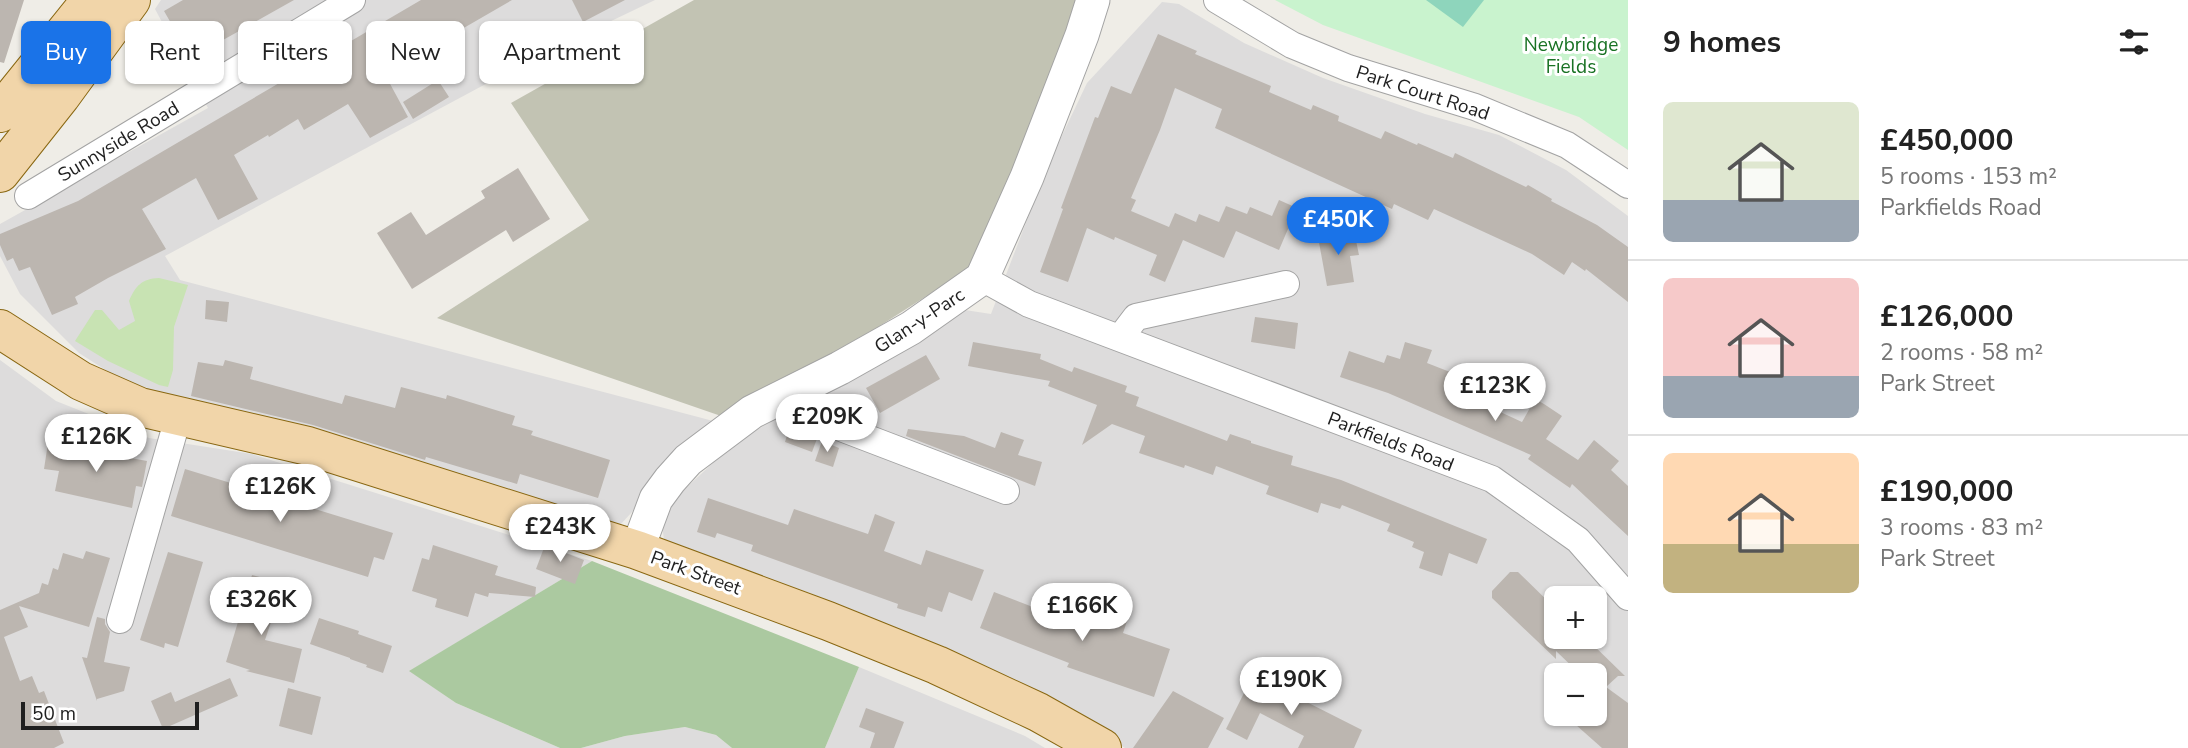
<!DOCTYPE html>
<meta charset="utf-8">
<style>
body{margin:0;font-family:"Nunito Sans",sans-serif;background:#f6f6f6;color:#222;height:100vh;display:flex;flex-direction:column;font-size:26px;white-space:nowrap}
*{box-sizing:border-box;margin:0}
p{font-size:23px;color:#767676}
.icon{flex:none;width:38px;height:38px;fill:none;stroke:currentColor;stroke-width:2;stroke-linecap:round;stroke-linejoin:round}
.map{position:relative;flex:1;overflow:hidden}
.drawer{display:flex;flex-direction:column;background:#fff;width:560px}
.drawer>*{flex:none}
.banner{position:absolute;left:21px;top:21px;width:665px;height:63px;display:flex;gap:14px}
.controls{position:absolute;left:1544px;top:586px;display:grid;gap:14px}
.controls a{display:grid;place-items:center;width:63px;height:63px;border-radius:10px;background:#fff;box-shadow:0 2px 5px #0004;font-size:35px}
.scale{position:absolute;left:21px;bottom:18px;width:178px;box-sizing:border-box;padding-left:7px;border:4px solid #1f1f1f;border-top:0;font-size:19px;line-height:24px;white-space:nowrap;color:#1f1f1f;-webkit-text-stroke:5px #fff;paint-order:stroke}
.price{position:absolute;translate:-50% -60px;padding:0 16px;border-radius:24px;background:#fff;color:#222;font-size:23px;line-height:46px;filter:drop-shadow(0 2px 4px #0008)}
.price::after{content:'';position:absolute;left:50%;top:42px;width:21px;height:16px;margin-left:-10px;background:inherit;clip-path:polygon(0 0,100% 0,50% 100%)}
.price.active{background:#1a73e8;color:#fff}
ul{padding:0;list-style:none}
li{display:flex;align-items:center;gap:21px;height:175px;padding:0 35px}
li+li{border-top:2px solid #e0e0e0}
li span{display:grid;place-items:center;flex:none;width:196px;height:140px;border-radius:10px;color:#555}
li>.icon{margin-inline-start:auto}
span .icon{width:84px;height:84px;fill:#fffc;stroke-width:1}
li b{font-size:30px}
h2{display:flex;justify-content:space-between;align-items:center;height:84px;padding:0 35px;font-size:30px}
.chip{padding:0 24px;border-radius:10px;background:#fff;box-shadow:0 2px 5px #0004;font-size:24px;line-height:63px}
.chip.active{background:#1a73e8;color:#fff}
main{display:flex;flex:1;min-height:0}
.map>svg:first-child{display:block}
.residential{fill:#dddcdc;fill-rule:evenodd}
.construction{fill:#c2c3b3}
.grass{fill:#c8e3b3}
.forest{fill:#abc9a0}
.park{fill:#c9f3ce}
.pitch{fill:#8ed5bc}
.building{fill:#bcb6b0}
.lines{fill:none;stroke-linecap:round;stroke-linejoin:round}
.minor-casing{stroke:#a3a3a3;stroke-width:28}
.tertiary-casing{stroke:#a3a3a3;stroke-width:35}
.primary-casing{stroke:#896711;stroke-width:40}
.minor{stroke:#fff;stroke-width:26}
.tertiary{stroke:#fff;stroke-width:33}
.primary{stroke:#f1d5a9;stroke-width:38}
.labels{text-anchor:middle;stroke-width:6;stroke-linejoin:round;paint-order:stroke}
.park-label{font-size:19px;fill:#197224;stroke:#fff}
.street-label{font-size:19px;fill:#1f1f1f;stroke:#fff}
</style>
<main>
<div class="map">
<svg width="1628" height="748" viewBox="0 0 1628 748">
<rect width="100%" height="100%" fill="#efede7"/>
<path class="residential" d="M161,0H655L534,58L165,256L180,280L717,422L647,486L632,512L621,524L612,528L132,387L79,353L20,294L0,256V224L208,108L155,9Z
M1162,2L1179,4L1244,43L1323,78L1425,114L1499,135L1566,170L1628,216V748H1125L1033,690L810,593L674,548L664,539L661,520L670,503L716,460L746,436L965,310L991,314L1048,165L1087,83ZM1556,598H1594V637H1556ZM1556,676H1594V714H1556Z
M0,360L56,401L149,438L252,454L592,561L410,671L456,703L560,748H0Z
M859,667L1025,736L1045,748H825Z
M685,727L716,735L732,748H581L625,736Z"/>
<path class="construction" d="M694,0H1078L1068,37L972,267L878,327L721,416L437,318L589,220L511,103Z"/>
<path class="grass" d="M159,278L188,285L174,327L173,370L168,387L159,385L108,361L75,341L95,310H102L119,330L135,321L129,301C136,285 142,279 159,278Z"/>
<path class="forest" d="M592,561L859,667L825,748H732L716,735L685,727L625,736L581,748H560L456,703L409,671Z"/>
<path class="park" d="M1275,0H1628V150L1579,117L1323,25Z"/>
<path class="pitch" d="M1426,0H1484L1463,27Z"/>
<path class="building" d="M0,0H24L4,63L0,62Z
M183,0H294L191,58L164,11Z
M421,0H512L417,55L414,50L382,69L408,117L370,138L348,104L304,130L298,119L269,137L268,135L234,155L258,199L218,220L196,178L161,198L142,209L166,249L108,278L75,297L78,304L52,315L30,267L19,271L13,258L7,261L0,245V234L78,201Z
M572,0H625L583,22Z
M1158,34L1197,51L1195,54L1271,86L1269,92L1311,110L1313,105L1339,116L1338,121L1381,139L1385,131L1417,145L1418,143L1453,158L1455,153L1526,187L1528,185L1552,199L1551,201L1597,225L1628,247V302L1586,269L1585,271L1572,262L1564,275L1532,254L1434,209L1428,220L1394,204L1392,209L1215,128L1222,109L1175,88L1160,130L1131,198L1136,200L1131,211L1169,227L1175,213L1196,222L1199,214L1219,222L1226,206L1247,214L1250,207L1272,216L1279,200L1297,208L1279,250L1236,231L1224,258L1183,240L1165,282L1149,275L1157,255L1115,237L1114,240L1087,228L1068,282L1040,272L1063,209L1061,208L1095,117L1098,118L1111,86L1131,94Z
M438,80L449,97L413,119L403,102Z
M518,168L550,219L513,242L506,230L412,289L377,233L411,212L426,235L485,198L481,191Z
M1354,231L1359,255L1350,256L1354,282L1327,286L1318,237Z
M206,300L229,302L227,322L205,319Z
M1255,317L1298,323L1295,349L1251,342Z
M973,342L1041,354L1040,359L1072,372L1074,367L1127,386L1125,392L1139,397L1136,406L1227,441L1230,434L1251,441V443L1293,456L1291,465L1341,480L1487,539L1477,564L1449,553L1442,576L1419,568L1424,552L1412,547L1414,542L1387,531L1390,524L1342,505L1340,509L1321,503L1318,513L1266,494L1269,486L1216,466L1213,475L1185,465L1184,468L1139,453L1145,436L1112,424L1082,445L1097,405L1048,386L1050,381L968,366Z
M1405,342L1432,350L1427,363L1491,388L1483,404L1522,422L1535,399L1544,404L1562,416L1546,439L1578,460L1594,440L1619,461L1611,470L1628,486V536L1572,484L1570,488L1528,459L1531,455L1388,393L1340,377L1349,351L1384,363L1387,355L1400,359Z
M926,355L940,379L880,413L866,388Z
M225,360L253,367L250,379L342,404L345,395L395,408L401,387L446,399L447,395L515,416L512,425L533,431L531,435L610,460L598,498L520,474L517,484L426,457L425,460L313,425L191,396L198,362L223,366Z
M790,425L818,436L812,452L785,442Z
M908,429L964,436L995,448L1001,432L1024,440L1018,455L1042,462L1035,486L906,436Z
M822,441L839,448L833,467L815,461Z
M48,443L147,461L142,487L136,486L132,508L55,491L59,471L44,469Z
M185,469L393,533L384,560L374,557L368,577L171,516Z
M708,498L788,525L794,509L868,534L875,514L895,522L884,551L921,565L926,550L984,570L972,601L949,592L942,612L928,607L925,617L897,608L898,604L751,551L753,545L717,533L715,538L697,532Z
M433,545L498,566L495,575L536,587L535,597L489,593L488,597L475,593L468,617L435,607L437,599L412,591L422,558L429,560Z
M545,545L584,560L575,584L536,569Z
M86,551L110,558L89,627L19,606L28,627L4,637L20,681L32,676L39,693L44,691L64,743L54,748H0V610L39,593L42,583L48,585L53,568L58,570L63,553L83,559Z
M168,552L203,562L178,647L165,643L164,648L140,640Z
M1510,572H1518L1556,609V637H1585L1625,676H1618L1606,687L1628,703V748H1602L1576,725L1586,714H1594V676H1582L1556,651V659L1492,598V591Z
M252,575L275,581L268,604L276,607L265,640L302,649L294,683L246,671L250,670L226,662Z
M994,592L1082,626L1090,604L1128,618L1123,633L1170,649L1154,697L1067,667L1069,663L980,628Z
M97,617L105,619V624L110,632L104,662L130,667L124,691L97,699V701L82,657L87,658Z
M319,618L359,631L358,634L392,646L383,673L366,667L367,665L350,659V658L310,644Z
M1253,675L1362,730L1354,748H1298L1304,736L1260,713L1247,740L1226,729Z
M230,678L238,696L163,729L151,701L171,692L175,702Z
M288,688L321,697L312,735L279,726Z
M1173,691L1224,718L1208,748H1133Z
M866,708L904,722L894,748H870L875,733L859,727Z"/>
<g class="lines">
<defs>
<path id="minor" d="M1217,0L1292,45L1348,68L1475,107L1567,145L1628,185
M28,196L352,0
M982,278L1029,304L1492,479L1578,540L1628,597
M1120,338L1136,317L1286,284
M773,402L1006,491
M120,620L178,418"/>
<path id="tertiary" d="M637,550L656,499L670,480L688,460L752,412L840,368L911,328L982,278L1027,177L1082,35L1093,0"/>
<path id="primary" d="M0,113L91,0
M0,173L61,96L131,0
M0,329L81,381L140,407L308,446L637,550L828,621L937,665L1038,712L1102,748"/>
</defs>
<use href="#minor" class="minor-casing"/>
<use href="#tertiary" class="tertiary-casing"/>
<use href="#primary" class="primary-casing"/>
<use href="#minor" class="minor"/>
<use href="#tertiary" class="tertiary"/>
<use href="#primary" class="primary"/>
</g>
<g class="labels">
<g class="park-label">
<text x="1571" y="51">Newbridge<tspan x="1571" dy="22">Fields</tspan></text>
</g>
<g class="street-label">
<text transform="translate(1423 92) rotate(18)" y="7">Park Court Road</text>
<text transform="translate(118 141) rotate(-31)" y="7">Sunnyside Road</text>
<text transform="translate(919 320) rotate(-33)" y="7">Glan-y-Parc</text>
<text transform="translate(1391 441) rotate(21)" y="7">Parkfields Road</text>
<text transform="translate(696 572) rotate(20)" y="7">Park Street</text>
</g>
</g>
</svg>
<div class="controls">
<a>+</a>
<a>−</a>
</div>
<div class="scale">50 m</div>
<b class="price active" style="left:1338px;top:257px">£450K</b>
<b class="price" style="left:1495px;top:423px">£123K</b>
<b class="price" style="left:827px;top:454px">£209K</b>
<b class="price" style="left:96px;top:474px">£126K</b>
<b class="price" style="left:280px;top:524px">£126K</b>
<b class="price" style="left:560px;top:564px">£243K</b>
<b class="price" style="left:261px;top:637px">£326K</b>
<b class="price" style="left:1082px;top:643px">£166K</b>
<b class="price" style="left:1291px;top:717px">£190K</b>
<div class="banner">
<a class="chip active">Buy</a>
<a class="chip">Rent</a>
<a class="chip">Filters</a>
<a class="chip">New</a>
<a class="chip">Apartment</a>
</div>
</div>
<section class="drawer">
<h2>9 homes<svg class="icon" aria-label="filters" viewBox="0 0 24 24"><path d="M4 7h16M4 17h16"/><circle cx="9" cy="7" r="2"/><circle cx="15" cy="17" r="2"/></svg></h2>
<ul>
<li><span style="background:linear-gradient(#dfe7d0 70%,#9aa5b1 0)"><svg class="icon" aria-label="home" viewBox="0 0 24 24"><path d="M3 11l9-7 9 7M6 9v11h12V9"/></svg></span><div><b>£450,000</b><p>5 rooms · 153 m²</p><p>Parkfields Road</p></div></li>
<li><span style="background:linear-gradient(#f6c9c9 70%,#9aa5b1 0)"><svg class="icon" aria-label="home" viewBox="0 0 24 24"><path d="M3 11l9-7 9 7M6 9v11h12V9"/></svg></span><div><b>£126,000</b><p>2 rooms · 58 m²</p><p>Park Street</p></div></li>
<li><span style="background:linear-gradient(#ffd9b3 65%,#c2b280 0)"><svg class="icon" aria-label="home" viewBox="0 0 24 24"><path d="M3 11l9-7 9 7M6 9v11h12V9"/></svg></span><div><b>£190,000</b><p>3 rooms · 83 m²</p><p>Park Street</p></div></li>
</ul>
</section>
</main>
